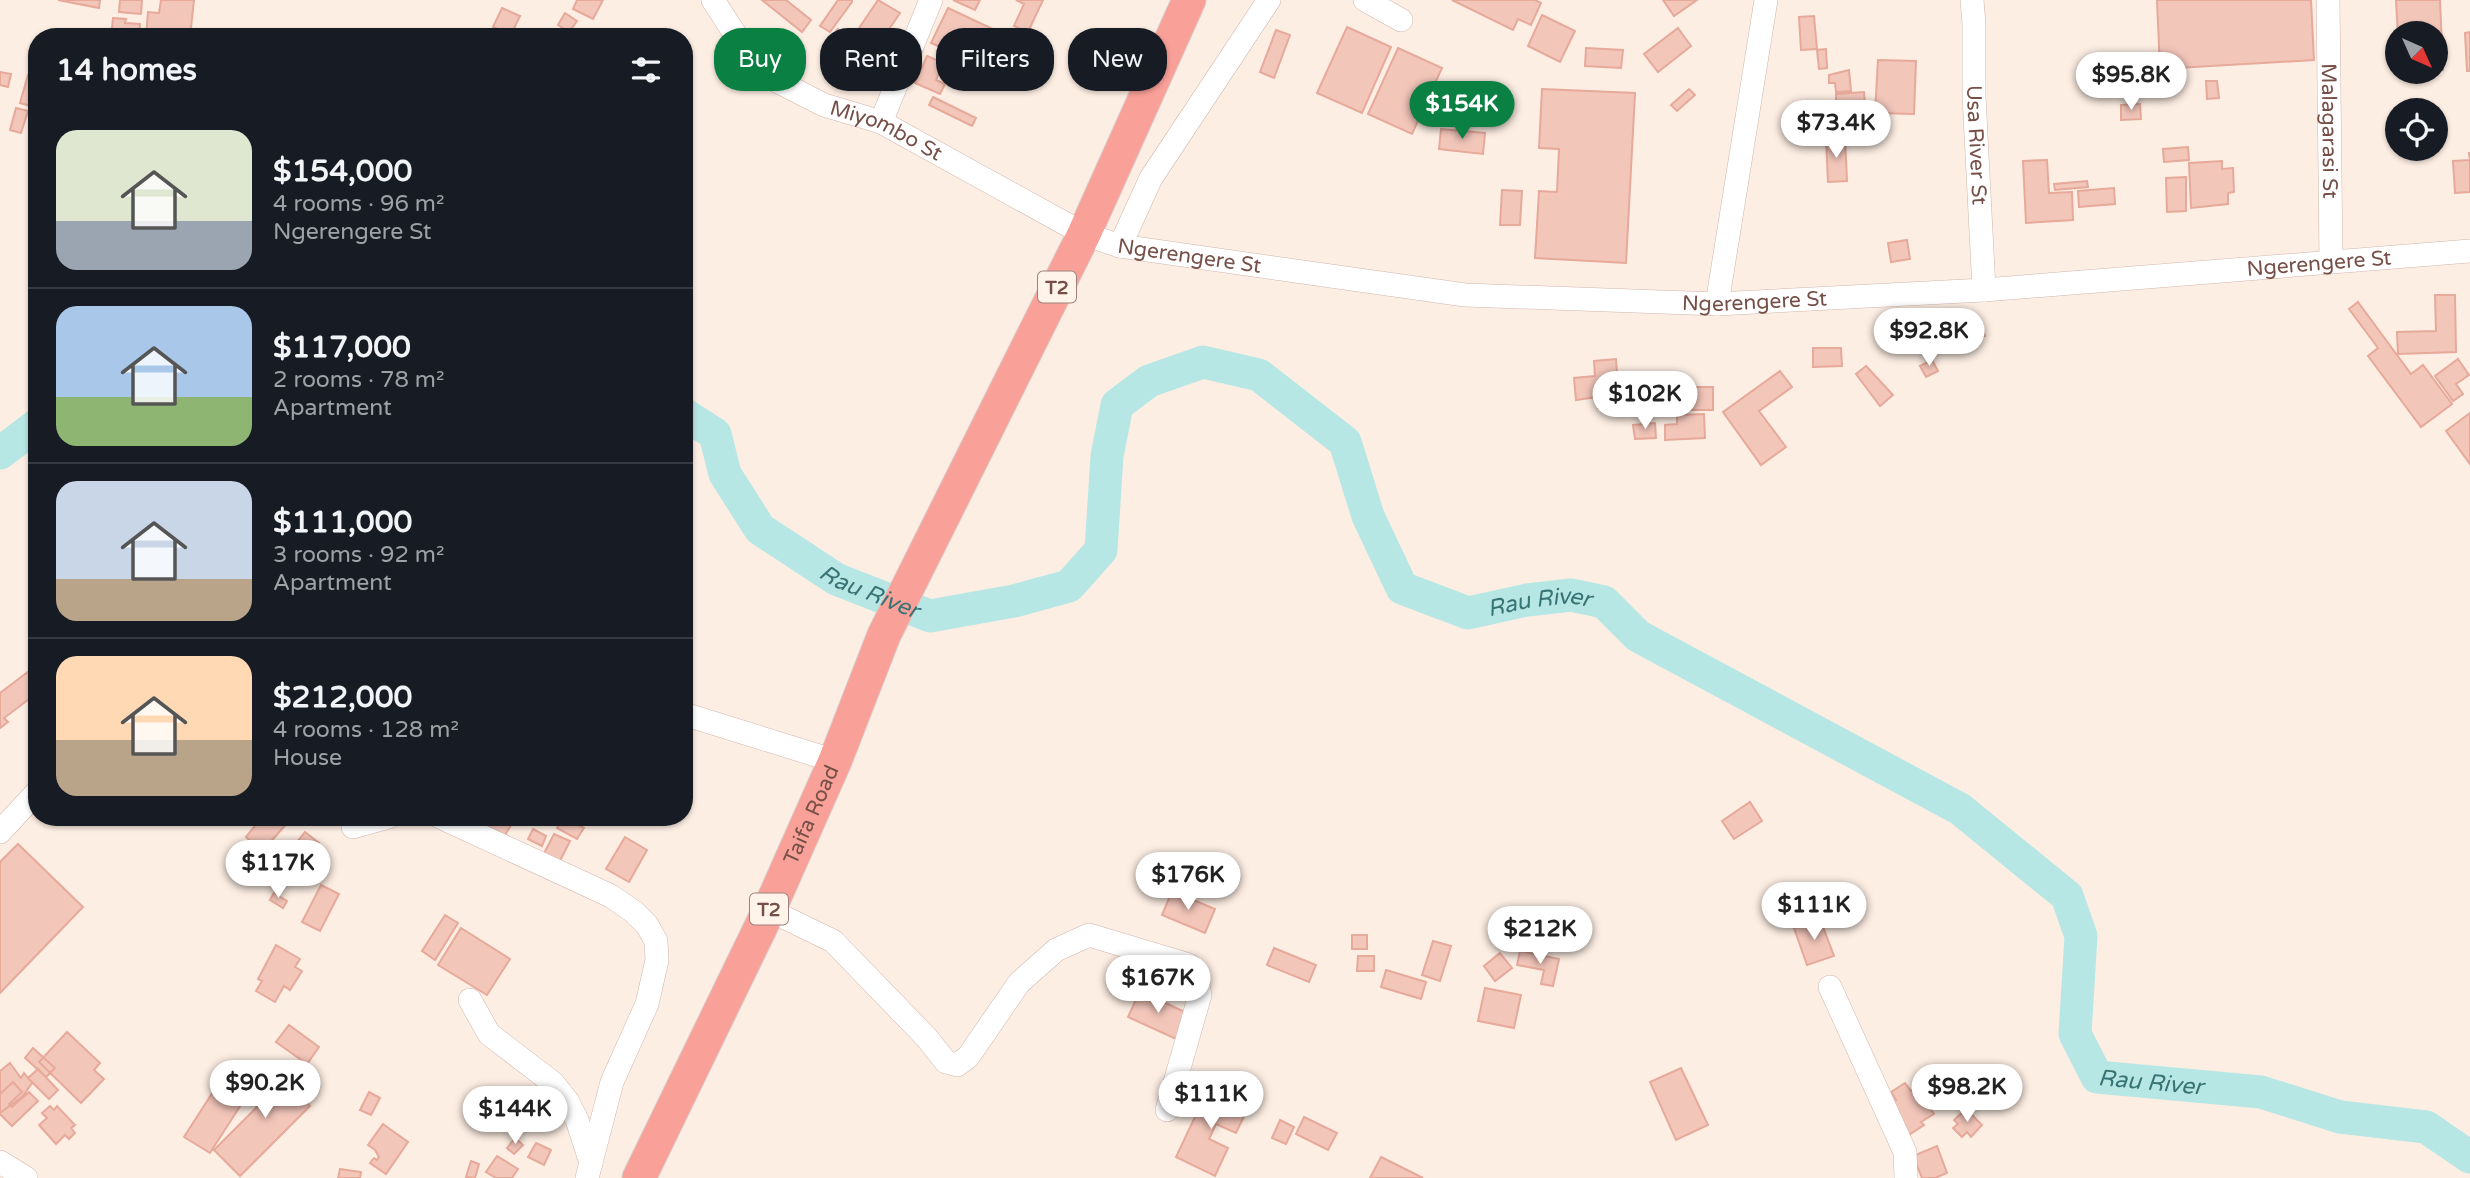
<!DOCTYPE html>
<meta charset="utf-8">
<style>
body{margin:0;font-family:"Varela Round",sans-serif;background:#242831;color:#f1f3f6;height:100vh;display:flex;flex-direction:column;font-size:26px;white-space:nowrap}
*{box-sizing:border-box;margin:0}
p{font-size:23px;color:#9ea1a6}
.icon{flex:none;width:38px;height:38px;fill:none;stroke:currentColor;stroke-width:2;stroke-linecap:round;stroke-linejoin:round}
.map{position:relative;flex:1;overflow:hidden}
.side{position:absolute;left:28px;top:28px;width:665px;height:798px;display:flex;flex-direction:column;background:#171b24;border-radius:28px;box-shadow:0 2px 5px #0004}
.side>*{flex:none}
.banner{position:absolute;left:714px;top:28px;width:665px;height:63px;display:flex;gap:14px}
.needle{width:46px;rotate:135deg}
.controls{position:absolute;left:2385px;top:21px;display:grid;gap:14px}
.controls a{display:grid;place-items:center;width:63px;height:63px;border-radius:50%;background:#171b24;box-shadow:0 2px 5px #0004;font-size:35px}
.price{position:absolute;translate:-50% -60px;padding:0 16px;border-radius:24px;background:#fff;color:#222;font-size:23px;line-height:46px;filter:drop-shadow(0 2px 4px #0008)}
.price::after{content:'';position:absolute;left:50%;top:42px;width:21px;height:16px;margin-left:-10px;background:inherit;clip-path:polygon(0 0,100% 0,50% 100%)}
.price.on{background:#0b8043;color:#fff}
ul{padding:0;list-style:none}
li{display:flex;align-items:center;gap:21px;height:175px;padding:0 28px}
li+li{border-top:2px solid #363941}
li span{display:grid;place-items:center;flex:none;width:196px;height:140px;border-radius:21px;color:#555}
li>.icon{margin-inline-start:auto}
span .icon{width:84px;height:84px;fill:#fffc;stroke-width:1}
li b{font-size:30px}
h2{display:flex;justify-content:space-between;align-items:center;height:84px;padding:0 28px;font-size:30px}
.pill{padding:0 24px;border-radius:28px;background:#171b24;box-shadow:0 2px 5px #0004;font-size:24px;line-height:63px}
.pill.on{background:#0b8043;color:#fff}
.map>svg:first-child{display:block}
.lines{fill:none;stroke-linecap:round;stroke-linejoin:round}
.river{stroke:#b7e7e5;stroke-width:33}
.building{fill:#f3c6ba;stroke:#e6a99a;stroke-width:2}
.minor-casing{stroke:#d0b6ac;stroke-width:24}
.highway-casing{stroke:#d9cecc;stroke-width:35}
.minor{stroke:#fff;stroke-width:23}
.highway{stroke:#f9a098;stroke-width:33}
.labels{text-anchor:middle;stroke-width:6;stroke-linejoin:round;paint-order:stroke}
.shield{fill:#fff3ea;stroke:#9f8179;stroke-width:2}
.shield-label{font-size:19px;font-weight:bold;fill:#765048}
.street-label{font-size:21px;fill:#765048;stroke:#fff3ea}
.water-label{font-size:23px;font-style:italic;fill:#397474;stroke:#fff3ea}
</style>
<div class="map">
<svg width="2470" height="1178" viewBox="0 0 2470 1178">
<rect width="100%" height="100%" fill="#fdeee3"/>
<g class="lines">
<g class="river">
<path id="s1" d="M684,414L715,434L725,474L760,529L836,579L930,616L1014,601L1069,586L1101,550L1107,456L1117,405L1149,381L1203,362L1259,375L1345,442L1368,516L1402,588L1468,613L1527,600L1571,595L1604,602L1638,636L1960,809L2067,896L2081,936L2075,1034L2097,1077L2261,1092L2340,1117L2426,1127L2470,1157"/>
<path d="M0,453L37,425"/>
</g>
</g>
<path class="building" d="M58,0H100L99,8Z
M120,0H142L141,14L119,12Z
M161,0H194L190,37H146L148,12L159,13Z
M577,0H603L593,19L573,9Z
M762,0H786L811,20L802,32Z
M838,0H852V2L830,32L820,26Z
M878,0L900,13L868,60L847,46Z
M953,0H980L975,10Z
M1016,0H1043L1028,32L1014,26L1024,4Z
M1452,0H1535L1541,3L1531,25L1518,19L1513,30Z
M1663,0H1697L1674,16Z
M2157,0H2311L2314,60L2160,69Z
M2396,0H2440L2443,70H2436V33H2398V37Z
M502,8L520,16L511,35L493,27Z
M948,8L1027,45L1007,88L972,72L979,58L999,67L1005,53L963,34L954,53L931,43Z
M565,13L577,21L569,32L558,25Z
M1542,15L1575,31L1560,62L1528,46Z
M1814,16L1817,49L1801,50L1799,17Z
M113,18L126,19L125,23L140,24L139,37H111Z
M1347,27L1391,47L1362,113L1317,93Z
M1678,28L1691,46L1658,72L1644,54Z
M838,29L845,36L836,46L829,39Z
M1276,30L1290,35L1274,78L1260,72Z
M2470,32V71H2467L2465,33Z
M1398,48L1442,68L1412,134L1368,114Z
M1586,48L1623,50L1621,68L1585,66Z
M1826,49L1827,68L1819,69L1817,50Z
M927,56L958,69L953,80L939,73L936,80L945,84L940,94L915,83Z
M1878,60L1916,61L1914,114L1875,113Z
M1849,70L1851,91L1836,92L1835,83H1829V75Z
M0,72L11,74L8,87L0,85Z
M28,75L37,77V98L34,107L20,103Z
M2206,81H2217L2219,98L2207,99Z
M1542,89L1635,93L1626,263L1535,258L1539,191L1557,192L1559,149L1539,148Z
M1689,89L1695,95L1677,111L1671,105Z
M1453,90H1483V103L1453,102Z
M1864,92L1866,117L1857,118L1858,127L1840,128V124L1829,125L1828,103H1836V94Z
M933,97L976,118L972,126L929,105Z
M1436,97L1445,100L1437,125L1428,122Z
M2140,104L2141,119L2121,120V105Z
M16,108L28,111L21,133L10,130Z
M1441,129L1485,133L1483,154L1439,149Z
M1826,138H1845L1847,181L1828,182Z
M2188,147L2189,160L2164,162L2163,149Z
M2469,153H2470V192L2455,193L2453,161L2470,160Z
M2047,160L2049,193L2072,192L2073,220L2026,223L2023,161Z
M2222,161V169L2233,168L2234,192L2228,193V204L2191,208L2189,163Z
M2186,177V211L2167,212L2166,178Z
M2087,181L2088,187L2055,190L2054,184Z
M2114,188L2115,204L2079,207L2078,191Z
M1502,190L1522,191L1520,225H1500Z
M1907,240L1910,259L1891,262L1888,243Z
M2435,295H2455L2456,352L2398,354L2397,332L2436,331Z
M2358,302L2411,374L2423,365L2452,404L2421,427L2368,356L2378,348L2349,309Z
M1981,325L1985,336L1965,343L1962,331Z
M1813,348H1841L1842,366L1813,367Z
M1616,359L1617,373L1626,372L1629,393L1618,394L1620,406L1598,408L1597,397L1576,400L1574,378L1595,376L1594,361Z
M2458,359L2469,375L2456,384L2463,394L2453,401L2435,376Z
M1932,360L1938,371L1926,377L1920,366Z
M1866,366L1893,395L1880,406L1856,374Z
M1780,371L1792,387L1759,411L1786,447L1761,465L1723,412Z
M1666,387H1713V410H1666Z
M2470,413V464L2446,431Z
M1704,414L1705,438L1665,440V425L1677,424V415Z
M1655,423L1656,438L1635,439L1633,425Z
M37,665V693L4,718L8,722L0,728V693Z
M1750,802L1762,821L1734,839L1722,821Z
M262,817H287L290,820L259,855L251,849L255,845L246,837Z
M474,817H505L513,822L502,840L472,821Z
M563,817L584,828L577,839L557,828Z
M533,829L546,836L542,846L528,839Z
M305,832L319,843L296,871L289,865L284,871L278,866Z
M554,834L570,841L556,869L540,861Z
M625,837L647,850L629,882L606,869Z
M18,844L83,907L0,993V862Z
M273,847L281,855L268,869L260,862Z
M321,885L339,894L320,931L302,922Z
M1172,891L1215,909L1205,933L1162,915Z
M274,893L287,901L283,908L270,900Z
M445,915L458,923L435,960L422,951Z
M1820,919L1834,956L1807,965L1794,928Z
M461,928L510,959L487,995L438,965Z
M1352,935H1367V949H1352Z
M1433,941L1451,946L1440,981L1422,975Z
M276,945L300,959L295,967L302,971L290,990L284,986L275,1002L256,991L262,981L258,979Z
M1274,948L1316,965L1309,982L1267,965Z
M1520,951L1559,959L1553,986L1541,984L1544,970L1517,965Z
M1500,953L1512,968L1495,981L1484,966Z
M1358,956H1374V971H1357Z
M1386,970L1426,982L1421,999L1381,987Z
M1485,988L1521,995L1514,1028L1478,1021Z
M1140,991L1187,1013L1176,1039L1128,1017Z
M289,1025L319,1047L307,1064L276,1042Z
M67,1032L100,1063L94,1070L104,1079L81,1103L39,1062Z
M33,1048L55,1068L46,1077L25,1058Z
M10,1063L21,1078L24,1073L32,1083L23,1096L0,1113V1071Z
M281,1065L313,1097L307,1103L310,1106L240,1176L214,1150L257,1107L248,1098Z
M1681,1068L1708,1125L1676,1140L1650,1082Z
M38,1069L58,1090L49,1099L28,1078Z
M13,1082L22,1092L9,1104L12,1107L29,1092L38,1101L12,1126L0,1114V1094Z
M1905,1083L1911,1091L1916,1087L1934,1114L1921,1122L1924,1125L1907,1136L1887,1106L1896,1100L1891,1092Z
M218,1084L244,1100L210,1153L184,1137Z
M1209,1087L1249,1106L1236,1133L1216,1124L1209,1139L1228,1148L1215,1176L1176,1157Z
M369,1092L380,1098L371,1115L360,1110Z
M50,1106L54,1110L57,1106L75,1125L71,1128L75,1133L69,1139L65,1135L56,1144L39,1125L47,1118L42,1113Z
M1966,1109L1982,1125L1971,1137L1967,1132L1962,1137L1953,1128L1958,1124L1954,1120Z
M1304,1117L1337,1133L1328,1150L1296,1134Z
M1280,1120L1294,1127L1286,1144L1272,1138Z
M383,1124L408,1142L386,1174L370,1163L374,1158L377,1160L379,1157L375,1150L368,1145Z
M515,1138L523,1145L514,1154L507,1148Z
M536,1143L551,1150L544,1165L528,1157Z
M1937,1146L1947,1173L1935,1178H1922L1913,1156Z
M497,1156L518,1169L512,1178H496L486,1172Z
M1381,1157L1423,1178H1370Z
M471,1161L479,1164L475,1178L466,1177Z
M340,1169L361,1172L360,1178H338Z"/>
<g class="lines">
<defs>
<g id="minor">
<path id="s2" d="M713,0L740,42L775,80L824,105L881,122L1084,234L1120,246L1465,295L1717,304L1984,290L2470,251"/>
<path d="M1365,0L1401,20"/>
<path id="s3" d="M1972,0L1974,24V96L1984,290"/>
<path id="s4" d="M2328,0L2331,261"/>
<path d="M881,122L931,0"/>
<path d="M1120,246L1151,178L1269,0"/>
<path d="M1717,304L1766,0"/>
<path d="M684,714L835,761"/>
<path d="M440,817L611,896L634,912L647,925L656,941L657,960L647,1004L612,1082L587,1178"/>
<path d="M353,827L389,817"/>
<path d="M0,832L37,792"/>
<path d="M769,910L833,941L926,1037L946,1062L957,1065L968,1057L1019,983L1056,950L1089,935L1189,965L1196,975L1200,995L1167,1110"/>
<path d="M1830,987L1905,1152L1906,1178"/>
<path d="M470,1000L489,1034L553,1083L568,1102L577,1120L591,1163"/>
<path d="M0,1162L26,1178"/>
</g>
<g id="highway">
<path id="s5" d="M639,1178L769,910L835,761L884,635L1084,234L1189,0"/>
</g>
</defs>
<use href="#minor" class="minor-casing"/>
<use href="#highway" class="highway-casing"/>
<use href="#minor" class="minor"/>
<use href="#highway" class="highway"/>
</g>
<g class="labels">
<g class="shield">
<rect x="1038" y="271.5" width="38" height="31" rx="5"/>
<rect x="750" y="893.5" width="38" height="31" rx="5"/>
</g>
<g class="shield-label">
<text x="1057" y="294">T2</text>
<text x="769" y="916">T2</text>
</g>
<g class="street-label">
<text dy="7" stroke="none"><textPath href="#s4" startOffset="131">Malagarasi St</textPath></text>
<text dy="7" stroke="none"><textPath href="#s2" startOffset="224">Miyombo St</textPath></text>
<text dy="7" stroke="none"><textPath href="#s3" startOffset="145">Usa River St</textPath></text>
<text dy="7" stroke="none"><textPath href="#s2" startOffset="556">Ngerengere St</textPath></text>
<text dy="7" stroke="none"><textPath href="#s2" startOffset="1690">Ngerengere St</textPath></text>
<text dy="7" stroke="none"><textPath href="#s2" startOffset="1124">Ngerengere St</textPath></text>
<text dy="7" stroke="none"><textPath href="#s5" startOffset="402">Taifa Road</textPath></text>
</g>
<g class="water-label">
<text dy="8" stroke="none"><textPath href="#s1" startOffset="270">Rau River</textPath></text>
<text dy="8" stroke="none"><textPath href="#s1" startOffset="1236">Rau River</textPath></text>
<text dy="8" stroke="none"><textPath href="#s1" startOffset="2096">Rau River</textPath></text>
</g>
</g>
</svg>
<div class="controls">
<a><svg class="needle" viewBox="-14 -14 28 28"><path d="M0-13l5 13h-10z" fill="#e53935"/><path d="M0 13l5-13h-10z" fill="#9ea1a6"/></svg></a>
<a><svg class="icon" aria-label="locate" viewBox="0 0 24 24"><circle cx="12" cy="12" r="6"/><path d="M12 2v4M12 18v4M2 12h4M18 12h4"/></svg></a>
</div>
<b class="price" style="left:2131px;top:112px">$95.8K</b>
<b class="price on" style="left:1462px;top:141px">$154K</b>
<b class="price" style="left:1836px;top:160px">$73.4K</b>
<b class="price" style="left:1929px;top:368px">$92.8K</b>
<b class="price" style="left:1645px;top:431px">$102K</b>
<b class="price" style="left:278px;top:900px">$117K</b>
<b class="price" style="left:1188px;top:912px">$176K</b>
<b class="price" style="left:1814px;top:942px">$111K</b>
<b class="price" style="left:1540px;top:966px">$212K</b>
<b class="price" style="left:1158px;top:1015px">$167K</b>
<b class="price" style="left:265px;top:1120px">$90.2K</b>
<b class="price" style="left:1967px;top:1124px">$98.2K</b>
<b class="price" style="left:1211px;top:1131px">$111K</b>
<b class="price" style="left:515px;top:1146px">$144K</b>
<div class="banner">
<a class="pill on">Buy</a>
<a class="pill">Rent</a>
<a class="pill">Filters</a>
<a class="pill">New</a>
</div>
<section class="side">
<h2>14 homes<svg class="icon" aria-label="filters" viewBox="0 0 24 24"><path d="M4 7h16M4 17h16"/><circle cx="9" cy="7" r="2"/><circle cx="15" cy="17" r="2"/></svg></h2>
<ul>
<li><span style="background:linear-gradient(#dfe7d0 65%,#9aa5b1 0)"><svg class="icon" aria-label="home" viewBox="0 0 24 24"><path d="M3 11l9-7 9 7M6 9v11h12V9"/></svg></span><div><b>$154,000</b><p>4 rooms · 96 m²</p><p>Ngerengere St</p></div></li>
<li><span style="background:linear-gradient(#a9c7e8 65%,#8fb573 0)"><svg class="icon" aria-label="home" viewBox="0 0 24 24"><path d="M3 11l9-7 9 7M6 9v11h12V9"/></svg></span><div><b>$117,000</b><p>2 rooms · 78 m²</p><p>Apartment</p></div></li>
<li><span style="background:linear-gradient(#c9d6e8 70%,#b9a48a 0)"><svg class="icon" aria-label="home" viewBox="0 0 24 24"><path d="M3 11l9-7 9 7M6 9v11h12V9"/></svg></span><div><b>$111,000</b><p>3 rooms · 92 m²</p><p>Apartment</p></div></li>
<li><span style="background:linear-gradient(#ffd9b3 60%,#b9a48a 0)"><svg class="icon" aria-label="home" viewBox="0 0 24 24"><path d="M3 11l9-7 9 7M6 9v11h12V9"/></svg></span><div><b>$212,000</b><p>4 rooms · 128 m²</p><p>House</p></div></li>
</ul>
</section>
</div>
